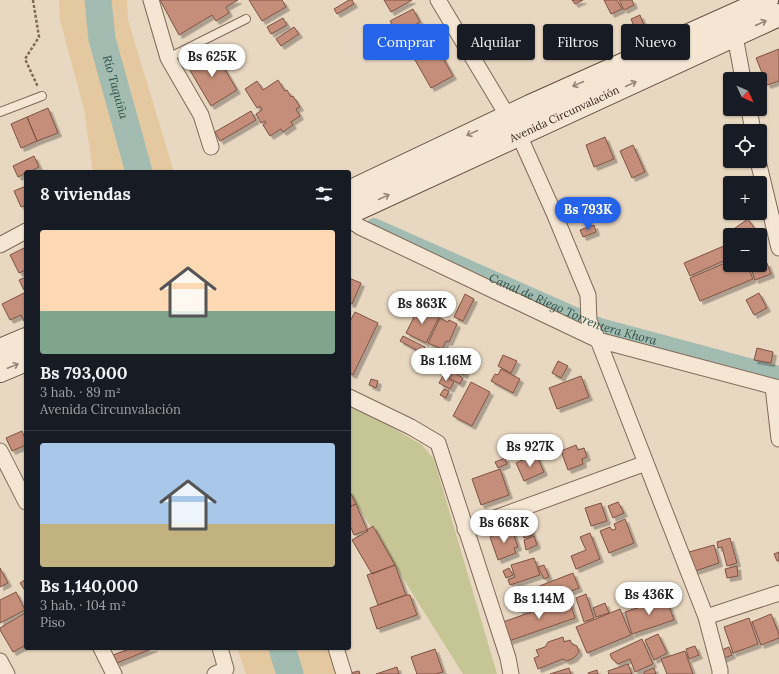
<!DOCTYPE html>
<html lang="es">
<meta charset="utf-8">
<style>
body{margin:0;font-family:Lora,serif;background:#20242c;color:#f1f3f6;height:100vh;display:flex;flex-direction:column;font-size:15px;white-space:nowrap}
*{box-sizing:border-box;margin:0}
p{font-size:13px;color:#9ea1a6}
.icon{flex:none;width:22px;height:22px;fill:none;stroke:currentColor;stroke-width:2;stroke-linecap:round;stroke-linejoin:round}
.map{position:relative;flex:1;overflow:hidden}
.drawer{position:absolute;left:24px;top:170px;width:327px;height:480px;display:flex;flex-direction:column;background:#171b24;border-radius:4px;box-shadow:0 1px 3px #0004}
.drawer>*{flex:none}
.top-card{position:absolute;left:363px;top:24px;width:356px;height:36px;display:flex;gap:8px}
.needle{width:26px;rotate:134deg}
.fabs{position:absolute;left:723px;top:72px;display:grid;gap:8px}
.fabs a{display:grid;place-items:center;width:44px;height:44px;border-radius:4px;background:#171b24;box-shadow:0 1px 3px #0004;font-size:20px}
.price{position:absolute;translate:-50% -34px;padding:0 9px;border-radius:14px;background:#fff;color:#222;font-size:13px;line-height:26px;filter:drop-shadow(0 1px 2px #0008)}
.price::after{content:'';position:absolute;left:50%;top:24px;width:12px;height:9px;margin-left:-6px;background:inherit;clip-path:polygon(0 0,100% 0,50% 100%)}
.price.on{background:#2563eb;color:#fff}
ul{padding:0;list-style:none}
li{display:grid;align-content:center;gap:8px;height:212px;padding:0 16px}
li+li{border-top:1px solid #363941}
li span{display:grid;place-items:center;height:124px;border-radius:4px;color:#555}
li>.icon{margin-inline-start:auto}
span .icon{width:72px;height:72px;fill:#fffc;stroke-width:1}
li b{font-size:17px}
h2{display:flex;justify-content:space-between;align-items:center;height:48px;padding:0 16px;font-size:17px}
.tag{padding:0 14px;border-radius:4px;background:#171b24;box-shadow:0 1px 3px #0004;font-size:14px;line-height:36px}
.tag.on{background:#2563eb;color:#fff}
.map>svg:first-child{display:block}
.green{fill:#c6c596}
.sand{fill:#e3c8a0}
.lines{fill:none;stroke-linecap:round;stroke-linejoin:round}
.canal{stroke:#a3bcb1;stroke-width:16}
.river{stroke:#a3bcb1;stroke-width:27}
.building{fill:#c48e7a;stroke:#7e5242;filter:url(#shadow)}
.service-casing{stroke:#81695a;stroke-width:10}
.minor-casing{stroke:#81695a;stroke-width:17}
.secondary-casing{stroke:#634b3e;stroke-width:24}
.path{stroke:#81695a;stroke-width:2.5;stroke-dasharray:3 2;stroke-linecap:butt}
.service{stroke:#f5e6d3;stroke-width:8}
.minor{stroke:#f5e6d3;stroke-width:15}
.secondary{stroke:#f5e6d3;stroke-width:22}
.oneway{stroke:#948578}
.labels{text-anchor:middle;stroke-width:3;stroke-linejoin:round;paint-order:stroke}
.street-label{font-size:11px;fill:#32241d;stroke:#f2e3d0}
.water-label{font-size:12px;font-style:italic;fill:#2e5149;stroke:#f2e3d0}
</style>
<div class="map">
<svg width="779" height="674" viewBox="0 0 779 674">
<defs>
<filter id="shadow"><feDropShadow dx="3.5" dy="3.5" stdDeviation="0" flood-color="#0004"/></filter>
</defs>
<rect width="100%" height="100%" fill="#e9d8c1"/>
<path class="green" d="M349,405L388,425L422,445L434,459L497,674H463L349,492Z"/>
<path class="sand" d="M59,0H127L128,20L174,172H93L84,109L60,20Z
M237,648H329L337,674H246Z"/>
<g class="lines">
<path class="canal" id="s1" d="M374,226L600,326L779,374"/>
<g class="river">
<path id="s2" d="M98,0L102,39L139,172"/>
<path d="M282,648L290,674"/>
</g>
</g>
<path class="building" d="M160,0H238L226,7L229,13L216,21L212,15L179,35Z
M249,0H282L286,7L262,21Z
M349,0H352L354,4L337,14L334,9Z
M384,0H412L391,12Z
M572,0H583L575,4Z
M604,0H617L622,9L611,14Z
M619,0H632L634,5L624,10Z
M413,9L420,22L398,35L390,21Z
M640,15L644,25L635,29L631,19Z
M283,18L287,25L271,34L267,27Z
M383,25L387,31L380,35L376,29Z
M294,27L299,34L281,46L276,39Z
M424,29L433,44L413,56L404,41Z
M437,47L453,76L431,88L415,60Z
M779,49V81L767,85L756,58Z
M214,51L237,90L211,106L188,67Z
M278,80L285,91L287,90L291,97L293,96L300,107L296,109L300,116L291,122L293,125L283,132L281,129L270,136L263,125L266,123L265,121L261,123L256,114L262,110L260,106L257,108L245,89L257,81L263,90Z
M48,108L58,133L37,141L27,117Z
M251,111L256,120L220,141L215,132Z
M27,117L37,141L21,148L11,124Z
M605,137L614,159L594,167L586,145Z
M633,145L645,172L632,178L620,151Z
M34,156L39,167L29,172H26V173L18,177L13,166Z
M26,186V205L21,207L14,191Z
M748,219L757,232L753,235H740L735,228Z
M594,225L596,232L583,237L580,230Z
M726,245L730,258L690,276L684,263Z
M26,247V270L19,273L10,255Z
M730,261V265H747L753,279L700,301L690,278Z
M767,263L771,274L755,280L751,268Z
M26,277V289L24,290L19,280Z
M349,278L361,283L352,304L349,303Z
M26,292V323H25L21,315L10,320L2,304Z
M759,293L767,308L754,315L746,300Z
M465,294L474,299L463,321L454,317Z
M419,307L439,317L426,343L406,333Z
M355,312L378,323L353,375L349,373V323Z
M440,318L448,322L449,320L457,324L449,342L446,341L442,349L428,343Z
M403,336L425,347L422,353L400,341Z
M757,348L773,352L771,363L754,360Z
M503,355L517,361L511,373L498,366Z
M447,358L462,366L458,373L451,370L450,374L441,369Z
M558,361L568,366L561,378L552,373Z
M463,366L467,368L464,375L459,373Z
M501,369L520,379L513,393L491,381L495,374L498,375Z
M453,372L463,378L460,384L449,378Z
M443,376L454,382L450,389L439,383Z
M581,376L589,397L557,409L549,388Z
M371,379L378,381L376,388L369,385Z
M471,382L490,392L472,426L453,416Z
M444,389L449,391L446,398L440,395Z
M22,431L26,441V445L12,451L6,438Z
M576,445L578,450L584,448L587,457L582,459L583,464L568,470L561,451Z
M536,454L544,472L524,481L516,463Z
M505,458L507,464L498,468L495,462Z
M500,469L509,495L481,505L472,479Z
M349,490L356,504L349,507Z
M618,502L624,513L613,518L608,506Z
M601,503L607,521L591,526L585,508Z
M356,504L367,530L354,535L349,523V507Z
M625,519L634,543L609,553L600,531L610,527L612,530L616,529L614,524Z
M373,526L395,565L372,574L352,540L368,531L367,530Z
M530,526L533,535L524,538L521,529Z
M509,527L510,530L512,529L518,547L514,548L516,553L498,560L490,537L504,532L503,530Z
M590,533L600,559L576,569L571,556L586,550L580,537Z
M534,536L537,545L526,550L524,540Z
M730,538L737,563L727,566L722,547L718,548L717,542Z
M714,545L719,563L695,571L689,552Z
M779,552V561H777L774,554Z
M534,558L540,575L510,585L508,580L515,577L511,565Z
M395,565L406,595L378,605L367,575Z
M544,565L549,577L544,579L538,567Z
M737,566L738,576L727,578L725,569Z
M0,568L8,583L0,587Z
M509,568L513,575L506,578L503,571Z
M573,573L579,588L520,611L514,596Z
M26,579V592L20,583Z
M16,592L25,610L0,623V600Z
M586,594L594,618L584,622L576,598Z
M406,595H410L417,615L377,629L370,608Z
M666,598L674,620L632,634L625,612Z
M569,599L575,618L509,641L503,622Z
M605,603L609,613L596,617L593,608Z
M620,609L631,635L587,653L576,627Z
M25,613L26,645L13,652L0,630V628Z
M771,614L779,634V638L761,645L752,622Z
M749,618L758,644L733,653L724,627Z
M658,634L667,653L654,660L645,640Z
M563,637L564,642L570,640L572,644L577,646L579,652L574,658L567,661L563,659L538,669L534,658L539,656L536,650L545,647L548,642Z
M642,639L653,664L635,672L630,659L618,664L612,659L610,654Z
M695,646L699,655L689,659L686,649Z
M729,647L732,655L722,659L719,651Z
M132,648H154L117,663L113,655Z
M435,649L443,672L435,674H417L411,657Z
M685,651L693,674H667L661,659Z
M628,664L632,674H609L608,671Z
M397,667L399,674H376Z
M569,668L571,674H550Z
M654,668L656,674H644V672Z
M597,670L598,674H588V673Z
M359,671L360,674H350V673Z"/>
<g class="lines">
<defs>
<path id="service" d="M168,58L246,19
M0,112L42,96"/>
<path id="minor" d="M151,0L168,58L201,115L211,147
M438,0L519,135L554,213L588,295L589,321L598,340L706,617L720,670V674
M735,36L743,79
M749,109L753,131
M758,161L779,248
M349,214L353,222L360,227L598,340L779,388
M0,245L26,231
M773,387L779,439
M349,397L411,427L438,443L508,658L511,674
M0,451L26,502
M465,529L646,463
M706,617L779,593
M101,648L114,674
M336,648L344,674
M0,661L7,674
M215,674L226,669L220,648"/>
<g id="secondary">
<path d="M349,192L530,106L767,0"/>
<path id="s3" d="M349,213L779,15"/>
<path d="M0,350L26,339"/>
<path d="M0,371L26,360"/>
</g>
</defs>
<use href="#service" class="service-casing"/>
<use href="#minor" class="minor-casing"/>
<use href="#secondary" class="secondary-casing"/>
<path class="path" d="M33,0L39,37L25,59L38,87"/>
<use href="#service" class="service"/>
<use href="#minor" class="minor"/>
<use href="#secondary" class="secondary"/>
</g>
<defs><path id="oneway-shaft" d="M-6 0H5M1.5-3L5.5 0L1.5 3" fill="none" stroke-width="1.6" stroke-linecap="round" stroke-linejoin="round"/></defs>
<g class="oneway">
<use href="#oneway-shaft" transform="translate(761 23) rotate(-25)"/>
<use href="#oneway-shaft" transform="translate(578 84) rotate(156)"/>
<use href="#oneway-shaft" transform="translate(631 84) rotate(-25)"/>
<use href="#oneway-shaft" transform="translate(472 133) rotate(155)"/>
<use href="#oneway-shaft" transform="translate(384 197) rotate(-25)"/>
<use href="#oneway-shaft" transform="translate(13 366) rotate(-22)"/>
</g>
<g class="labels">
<g class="street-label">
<text dy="4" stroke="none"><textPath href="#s3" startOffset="237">Avenida Circunvalación</textPath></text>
</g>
<g class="water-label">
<text dy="4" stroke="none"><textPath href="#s2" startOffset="89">Río Taquiña</textPath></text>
<text dy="4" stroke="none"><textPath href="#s1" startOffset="216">Canal de Riego Torrentera Khora</textPath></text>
</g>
</g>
</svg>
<div class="fabs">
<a><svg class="needle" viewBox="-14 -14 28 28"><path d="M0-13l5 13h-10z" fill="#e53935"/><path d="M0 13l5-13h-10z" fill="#9ea1a6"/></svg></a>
<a><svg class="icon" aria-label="locate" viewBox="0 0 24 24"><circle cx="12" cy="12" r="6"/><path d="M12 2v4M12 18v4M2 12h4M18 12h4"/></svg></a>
<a>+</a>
<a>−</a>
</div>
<b class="price" style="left:212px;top:78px">Bs 625K</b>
<b class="price on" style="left:588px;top:231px">Bs 793K</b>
<b class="price" style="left:422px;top:325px">Bs 863K</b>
<b class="price" style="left:446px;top:382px">Bs 1.16M</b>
<b class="price" style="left:530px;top:468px">Bs 927K</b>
<b class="price" style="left:504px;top:544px">Bs 668K</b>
<b class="price" style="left:649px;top:616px">Bs 436K</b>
<b class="price" style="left:539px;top:620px">Bs 1.14M</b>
<div class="top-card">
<a class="tag on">Comprar</a>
<a class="tag">Alquilar</a>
<a class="tag">Filtros</a>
<a class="tag">Nuevo</a>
</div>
<section class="drawer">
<h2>8 viviendas<svg class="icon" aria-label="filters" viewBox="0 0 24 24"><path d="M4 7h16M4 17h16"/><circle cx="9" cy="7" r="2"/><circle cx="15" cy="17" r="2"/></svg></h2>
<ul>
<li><span style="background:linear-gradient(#ffd9b3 65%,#7fa58c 0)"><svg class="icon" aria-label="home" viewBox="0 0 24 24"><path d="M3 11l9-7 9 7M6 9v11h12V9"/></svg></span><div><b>Bs 793,000</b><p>3 hab. · 89 m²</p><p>Avenida Circunvalación</p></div></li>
<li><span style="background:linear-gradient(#a9c7e8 65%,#c2b280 0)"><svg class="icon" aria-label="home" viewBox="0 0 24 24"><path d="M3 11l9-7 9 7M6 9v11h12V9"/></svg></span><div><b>Bs 1,140,000</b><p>3 hab. · 104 m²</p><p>Piso</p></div></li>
</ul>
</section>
</div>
